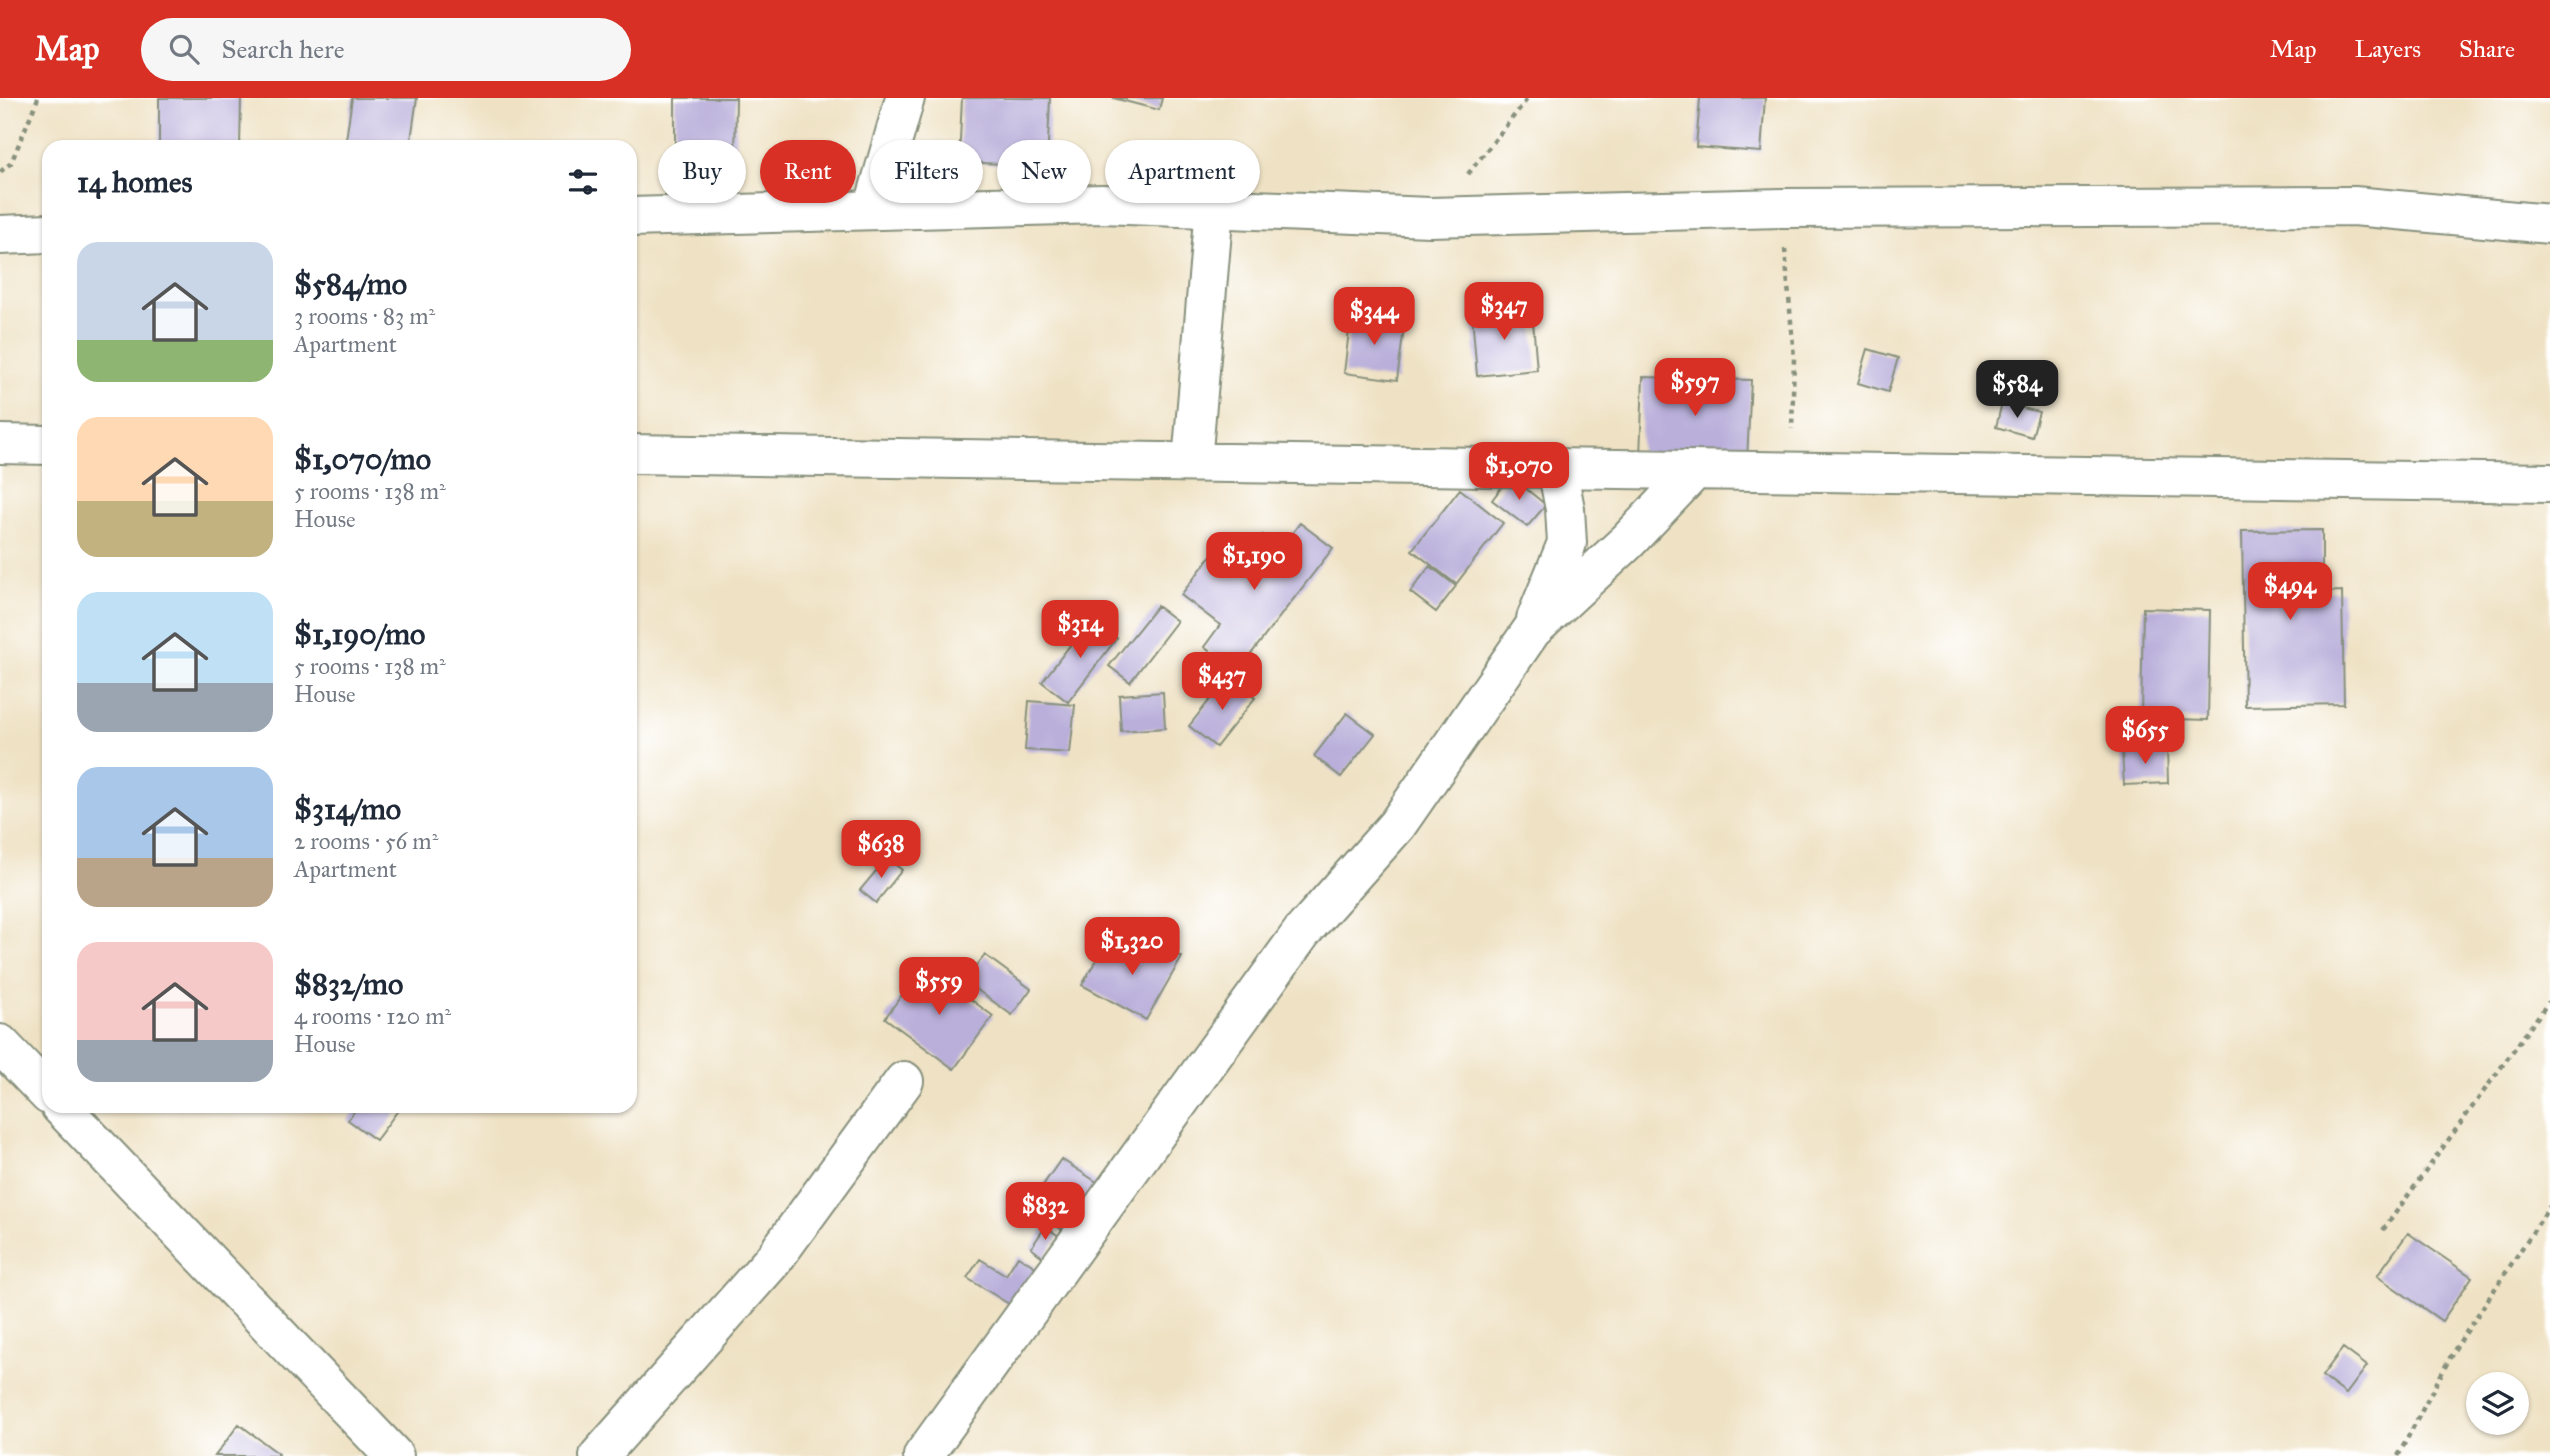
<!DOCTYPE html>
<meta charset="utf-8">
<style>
body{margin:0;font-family:"IM FELL Great Primer",serif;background:#f6f6f7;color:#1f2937;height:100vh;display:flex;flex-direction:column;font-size:26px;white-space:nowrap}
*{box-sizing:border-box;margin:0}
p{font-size:23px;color:#747a83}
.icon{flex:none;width:38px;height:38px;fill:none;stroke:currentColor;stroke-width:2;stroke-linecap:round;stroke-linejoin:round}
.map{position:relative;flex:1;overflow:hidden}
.details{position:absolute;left:42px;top:42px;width:595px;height:973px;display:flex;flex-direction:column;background:#fff;border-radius:21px;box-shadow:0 2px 5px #0004}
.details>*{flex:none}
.banner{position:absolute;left:658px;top:42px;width:665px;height:63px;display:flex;gap:14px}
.tools{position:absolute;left:2466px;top:1274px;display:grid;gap:14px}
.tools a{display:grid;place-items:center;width:63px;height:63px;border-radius:50%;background:#fff;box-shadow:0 2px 5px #0004;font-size:35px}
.price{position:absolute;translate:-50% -60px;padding:0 16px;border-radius:14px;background:#d93025;color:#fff;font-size:23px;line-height:46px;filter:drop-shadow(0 2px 4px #0008)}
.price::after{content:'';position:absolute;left:50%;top:42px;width:21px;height:16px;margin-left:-10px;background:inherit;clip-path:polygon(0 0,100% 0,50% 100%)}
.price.current{background:#222;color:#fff}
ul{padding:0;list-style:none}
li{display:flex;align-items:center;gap:21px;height:175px;padding:0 35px}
li span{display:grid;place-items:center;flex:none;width:196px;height:140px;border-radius:21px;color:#555}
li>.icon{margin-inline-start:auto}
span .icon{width:84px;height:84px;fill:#fffc;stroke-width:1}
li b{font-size:30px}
h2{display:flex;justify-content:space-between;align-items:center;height:84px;padding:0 35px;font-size:30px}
.tag{padding:0 24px;border-radius:32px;background:#fff;box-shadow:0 2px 5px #0004;font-size:24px;line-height:63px}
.tag.current{background:#d93025;color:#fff}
header{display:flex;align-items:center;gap:42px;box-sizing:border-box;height:98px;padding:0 35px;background:#d93025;color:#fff}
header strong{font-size:33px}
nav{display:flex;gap:38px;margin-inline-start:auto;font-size:24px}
.search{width:490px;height:63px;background:#f6f6f7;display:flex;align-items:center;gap:18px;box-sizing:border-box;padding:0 24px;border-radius:38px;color:#747a83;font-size:26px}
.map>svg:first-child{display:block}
.building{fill:#b9afda}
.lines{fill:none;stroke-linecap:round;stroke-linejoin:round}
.street-casing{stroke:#87907c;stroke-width:42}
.secondary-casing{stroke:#87907c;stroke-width:42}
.path{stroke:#87907c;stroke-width:4.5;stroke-dasharray:5 5;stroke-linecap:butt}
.street{stroke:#fff;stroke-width:38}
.secondary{stroke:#fff;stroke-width:38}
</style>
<header>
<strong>Map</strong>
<div class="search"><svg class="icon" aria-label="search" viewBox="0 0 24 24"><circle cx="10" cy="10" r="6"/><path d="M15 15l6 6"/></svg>Search here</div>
<nav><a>Map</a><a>Layers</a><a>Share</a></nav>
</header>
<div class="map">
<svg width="2550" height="1358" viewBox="0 0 2550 1358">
<rect width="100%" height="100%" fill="#fff"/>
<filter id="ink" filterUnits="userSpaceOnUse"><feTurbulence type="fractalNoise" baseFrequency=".0143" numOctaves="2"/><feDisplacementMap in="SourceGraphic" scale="14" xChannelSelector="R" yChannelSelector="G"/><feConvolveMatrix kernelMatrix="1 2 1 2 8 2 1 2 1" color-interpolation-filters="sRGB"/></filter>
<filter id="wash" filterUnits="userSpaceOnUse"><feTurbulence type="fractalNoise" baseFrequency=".00686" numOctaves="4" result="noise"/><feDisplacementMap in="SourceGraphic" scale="28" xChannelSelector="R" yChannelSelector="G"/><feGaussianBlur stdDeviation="1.57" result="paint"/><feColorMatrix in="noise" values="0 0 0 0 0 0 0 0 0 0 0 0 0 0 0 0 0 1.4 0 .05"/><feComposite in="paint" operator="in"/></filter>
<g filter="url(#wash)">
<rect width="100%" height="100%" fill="#efe2c4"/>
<g id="blocks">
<path class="building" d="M159,0H241L240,49H159Z
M352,0H417L410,49H345Z
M675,0H736L735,63L675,64Z
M962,0H1050L1047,68L959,64Z
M1113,0H1162L1159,12Z
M1700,0H1765L1761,54L1696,49Z
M1532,211L1537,272L1477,278L1472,216Z
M1351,216L1405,223L1397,282L1344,275Z
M1868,251L1898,260L1888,294L1858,285Z
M1643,279L1751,282L1747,362L1640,359Z
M2002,305L2039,314L2032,339L1996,329Z
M1510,378L1546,407L1527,429L1492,402Z
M1460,391L1503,425L1456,486L1412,452Z
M1300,425L1333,450L1237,574L1204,549L1220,527L1181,497L1214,454L1237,471L1263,437L1281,450Z
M2322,432V494L2342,493L2344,606L2245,608L2242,433Z
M1430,468L1456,488L1436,514L1410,494Z
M1157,508L1177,523L1130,584L1109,568Z
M2143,510L2210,512L2208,622L2141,620Z
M1091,520L1117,540L1068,604L1042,584Z
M1228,579L1255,600L1216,649L1189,628Z
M1163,594L1165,630L1121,633L1119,597Z
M1029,603L1075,607L1070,655L1025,652Z
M1347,615L1375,636L1341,679L1314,658Z
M2167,649L2168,685L2124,687L2122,651Z
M887,760L902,772L876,805L860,792Z
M1108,841L1145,862L1155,844L1182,859L1146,922L1082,887Z
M985,857L1031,891L1012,917L965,883Z
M924,867L993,918L954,971L885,920Z
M358,1008H395L399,1011L376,1042L348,1022Z
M1061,1061L1103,1088L1070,1137L1028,1109Z
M1045,1129L1059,1138L1044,1160L1031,1150Z
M2408,1135L2472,1179L2442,1223L2377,1178Z
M1018,1158L1042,1173L1017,1211L967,1180L980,1161L1006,1177Z
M2343,1250L2367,1268L2346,1296L2322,1278Z
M239,1326L279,1356L277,1358H215Z"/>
</g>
</g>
<g filter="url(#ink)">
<use href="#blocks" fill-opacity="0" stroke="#87907c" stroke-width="2"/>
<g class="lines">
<defs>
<path id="street" d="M873,112L905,0
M0,346L49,347
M630,356L2550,385
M1192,364L1214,110
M1536,521L1567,445L1565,411L1557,370
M599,1358L773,1162L904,983
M923,1358L1302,834L1397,727L1532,532L1628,443L1695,372"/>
<path id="secondary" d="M630,119L1102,106L1430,119L1782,110L2354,108L2550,126
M0,137L49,135
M0,946L49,997
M60,1008L394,1358"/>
</defs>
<use href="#street" class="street-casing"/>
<use href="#secondary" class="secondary-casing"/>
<path class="path" d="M0,74L11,65L38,0
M1468,76L1528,0
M1785,151L1794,260L1792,331
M2383,1132L2550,902
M2398,1358L2453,1254L2550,1108"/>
<use href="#street" class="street"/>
<use href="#secondary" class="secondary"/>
</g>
</g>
</svg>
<div class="tools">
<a><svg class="icon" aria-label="layers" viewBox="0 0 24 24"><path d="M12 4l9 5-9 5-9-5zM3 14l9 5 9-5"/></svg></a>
</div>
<b class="price" style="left:1504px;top:244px">$347</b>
<b class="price" style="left:1374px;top:249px">$344</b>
<b class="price" style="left:1695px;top:320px">$597</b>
<b class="price current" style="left:2017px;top:322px">$584</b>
<b class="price" style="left:1519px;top:404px">$1,070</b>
<b class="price" style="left:1254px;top:494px">$1,190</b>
<b class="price" style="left:2290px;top:524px">$494</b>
<b class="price" style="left:1080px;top:562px">$314</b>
<b class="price" style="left:1222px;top:614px">$437</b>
<b class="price" style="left:2145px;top:668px">$655</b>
<b class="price" style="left:881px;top:782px">$638</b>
<b class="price" style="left:1132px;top:879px">$1,320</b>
<b class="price" style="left:939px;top:919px">$559</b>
<b class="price" style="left:1045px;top:1144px">$832</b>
<div class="banner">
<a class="tag">Buy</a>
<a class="tag current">Rent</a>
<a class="tag">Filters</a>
<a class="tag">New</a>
<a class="tag">Apartment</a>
</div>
<section class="details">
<h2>14 homes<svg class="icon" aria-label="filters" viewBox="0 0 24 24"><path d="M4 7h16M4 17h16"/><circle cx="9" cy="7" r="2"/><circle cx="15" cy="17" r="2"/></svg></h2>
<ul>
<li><span style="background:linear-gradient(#c9d6e8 70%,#8fb573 0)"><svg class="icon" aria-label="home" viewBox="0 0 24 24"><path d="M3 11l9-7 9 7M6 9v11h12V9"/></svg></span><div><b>$584/mo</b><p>3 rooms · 83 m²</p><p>Apartment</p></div></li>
<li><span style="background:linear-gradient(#ffd9b3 60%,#c2b280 0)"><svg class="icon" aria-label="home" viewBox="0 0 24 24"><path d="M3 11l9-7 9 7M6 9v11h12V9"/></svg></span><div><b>$1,070/mo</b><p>5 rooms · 138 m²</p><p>House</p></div></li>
<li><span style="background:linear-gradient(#bfe0f5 65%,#9aa5b1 0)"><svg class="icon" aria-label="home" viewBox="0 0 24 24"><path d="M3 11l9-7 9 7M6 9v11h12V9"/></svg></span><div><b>$1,190/mo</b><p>5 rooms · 138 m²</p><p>House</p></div></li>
<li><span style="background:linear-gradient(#a9c7e8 65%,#b9a48a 0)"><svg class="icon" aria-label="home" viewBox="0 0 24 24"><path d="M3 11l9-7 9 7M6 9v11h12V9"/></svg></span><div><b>$314/mo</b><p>2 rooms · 56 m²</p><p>Apartment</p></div></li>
<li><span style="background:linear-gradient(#f6c9c9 70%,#9aa5b1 0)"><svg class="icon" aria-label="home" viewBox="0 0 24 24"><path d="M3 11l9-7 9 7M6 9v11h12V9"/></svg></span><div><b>$832/mo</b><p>4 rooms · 120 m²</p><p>House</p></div></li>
</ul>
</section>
</div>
